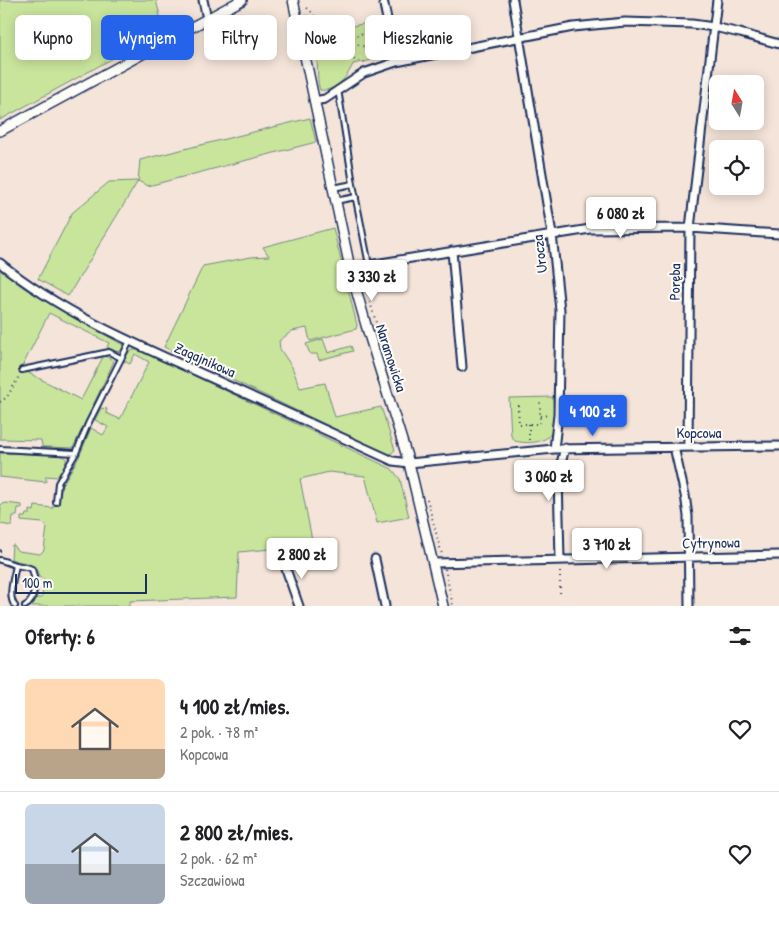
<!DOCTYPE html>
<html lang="pl">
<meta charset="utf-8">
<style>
body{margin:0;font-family:"Patrick Hand",sans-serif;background:#f6f6f6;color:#202124;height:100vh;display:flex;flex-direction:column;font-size:19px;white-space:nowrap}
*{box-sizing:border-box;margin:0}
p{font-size:16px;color:#757577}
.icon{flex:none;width:28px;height:28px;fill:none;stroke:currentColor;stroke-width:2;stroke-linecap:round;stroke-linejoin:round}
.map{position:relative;height:606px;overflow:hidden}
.panel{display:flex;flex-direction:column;background:#fff;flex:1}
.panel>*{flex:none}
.top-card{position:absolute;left:15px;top:15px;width:500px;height:45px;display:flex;gap:10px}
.needle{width:32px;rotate:349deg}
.controls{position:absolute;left:709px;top:75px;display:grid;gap:10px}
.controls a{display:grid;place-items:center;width:55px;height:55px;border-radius:8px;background:#fff;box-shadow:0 2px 12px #0003;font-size:25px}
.scale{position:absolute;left:15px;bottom:12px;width:132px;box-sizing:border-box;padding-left:5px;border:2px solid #1b2f5e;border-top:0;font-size:14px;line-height:18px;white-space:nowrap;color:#1b2f5e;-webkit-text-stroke:4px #fdfcf7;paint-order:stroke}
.price{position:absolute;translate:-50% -42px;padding:0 11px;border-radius:5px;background:#fff;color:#222;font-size:16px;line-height:32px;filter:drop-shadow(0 1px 2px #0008)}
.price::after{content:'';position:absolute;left:50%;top:30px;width:15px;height:11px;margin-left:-8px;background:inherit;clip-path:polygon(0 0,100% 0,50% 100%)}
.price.current{background:#2563eb;color:#fff}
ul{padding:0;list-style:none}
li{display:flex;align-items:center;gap:15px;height:125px;padding:0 25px}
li+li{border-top:1px solid #e0e0e0}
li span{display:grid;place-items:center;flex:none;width:140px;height:100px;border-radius:8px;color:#555}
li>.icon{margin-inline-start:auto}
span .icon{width:60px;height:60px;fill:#fffc;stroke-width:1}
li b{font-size:21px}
h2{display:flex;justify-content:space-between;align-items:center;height:60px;padding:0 25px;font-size:21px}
.tag{padding:0 18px;border-radius:8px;background:#fff;box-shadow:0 2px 12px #0003;font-size:18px;line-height:45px}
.tag.current{background:#2563eb;color:#fff}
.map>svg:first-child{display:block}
.green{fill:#c9e59c;stroke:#728a7d}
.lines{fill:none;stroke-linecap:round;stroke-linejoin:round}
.service-casing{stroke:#1b2f5e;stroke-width:8}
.minor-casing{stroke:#1b2f5e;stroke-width:11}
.tertiary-casing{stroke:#1b2f5e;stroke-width:12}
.path{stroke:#1b2f5e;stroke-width:2;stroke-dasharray:1 4;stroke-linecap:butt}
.service{stroke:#fdfcf7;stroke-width:4}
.minor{stroke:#fdfcf7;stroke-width:7}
.tertiary{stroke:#fdfcf7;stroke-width:9}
.labels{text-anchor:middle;stroke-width:4;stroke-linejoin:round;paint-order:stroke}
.street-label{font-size:15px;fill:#1b2f5e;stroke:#fdfcf7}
</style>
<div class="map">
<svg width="779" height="606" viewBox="0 0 779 606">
<rect width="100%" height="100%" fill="#f4e4d9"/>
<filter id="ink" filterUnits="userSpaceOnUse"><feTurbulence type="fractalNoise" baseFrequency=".02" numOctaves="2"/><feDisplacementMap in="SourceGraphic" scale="10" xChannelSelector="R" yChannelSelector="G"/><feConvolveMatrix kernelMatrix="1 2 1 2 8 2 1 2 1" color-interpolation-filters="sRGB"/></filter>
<g filter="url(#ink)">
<path class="green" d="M0,0H156L161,20L150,28L141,43L0,120Z
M307,15L315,20L323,32L382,20L388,57L353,64C347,77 336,92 320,90C317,82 318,70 317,61L319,57C316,44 302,30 305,16Z
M310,118L316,142L148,186L138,181L68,296L38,279L72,213L109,182L138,181L140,160Z
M333,228L357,325L356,329L310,341L307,328L292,331L279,341L280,349L292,367L300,388L325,383L335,417L381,407L395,450L389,455L164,347L203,266L251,257L269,256L263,247Z
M0,270L24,288L123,345L122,350L117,352L107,347L109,343L49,313L21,369L81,400L104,355L114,361L73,448L45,447L42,446L41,440L0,439Z
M323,339L328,353L351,346L353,351L319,360L317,354H310L306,344Z
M133,350H138L152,356L392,469L400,479L409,517L377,523L365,476L329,472L300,479L313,545L239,552L237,597L130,601V606H32L37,598H42L44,579L39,577C36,561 23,564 11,559L12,545H14V547L18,551L40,554L44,550L47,527L43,523L21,521V517H25L26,514H30V510L34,511L35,506L53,508V503L59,504L61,487L79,457L91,428L103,435L108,427L95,420L101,408L107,409L106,413L120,419L149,362L135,354L130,364L124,361L129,352Z
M553,397C553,407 555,419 553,429C549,444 526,444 515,441L511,436L509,398Z
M0,453L61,455L66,458V465L58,477L46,476V482L0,477Z
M6,503L22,505V508H18L17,516H13L12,526L0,524L1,508L0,505Z"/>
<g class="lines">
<defs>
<path id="service" d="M338,89L353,184L369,265
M333,188L353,184
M335,201L356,197
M22,370L109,352L121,358
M0,449L76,453
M56,502L58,483L76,453L88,424L130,341
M0,560C6,561 10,564 16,565C23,567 26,566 32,569C36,580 36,601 25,606
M15,606C7,596 14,577 16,565"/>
<path id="minor" d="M203,0L207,19
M383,0L396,62
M513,0L552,234L560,310L558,415L554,449
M314,101L325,99L364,73L396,62L573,27L625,22L692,24L714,27L740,33L779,44
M452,251L462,367
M0,263C58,310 128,341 196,371C262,401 327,431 393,461L409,463L554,449L779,446
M350,268L590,229L690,228L779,234
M674,447L685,495L688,516L689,606
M688,447L690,228L717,0
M287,556L286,569L299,606
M375,559L385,606
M560,560L558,475L565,448
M434,563L779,555"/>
<path id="tertiary" d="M293,0L350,268L366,325L409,463L443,606
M0,131L242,0"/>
</defs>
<use href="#service" class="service-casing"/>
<use href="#minor" class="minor-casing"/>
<use href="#tertiary" class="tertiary-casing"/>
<path class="path" d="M307,8C316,14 318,27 326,32C342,41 368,47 385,53
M339,36L354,34
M314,51C334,44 364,36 380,22
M315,51L336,53L365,63
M370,302L380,336
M0,402L7,397L20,375
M518,405L519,424H539L540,423V401
M540,416L550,415
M529,424V444
M427,499L442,555
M0,550H2V552H0
M445,569L453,606
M560,593V568"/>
<use href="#service" class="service"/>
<use href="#minor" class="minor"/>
<use href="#tertiary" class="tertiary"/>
</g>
</g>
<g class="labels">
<g class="street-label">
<text transform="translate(540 254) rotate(-97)" y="5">Urocza</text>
<text transform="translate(675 282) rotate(-89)" y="5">Poręba</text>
<text transform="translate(391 358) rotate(72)" y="5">Naramowicka</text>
<text transform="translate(205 360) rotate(24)" y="5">Zagajnikowa</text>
<text x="699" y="438">Kopcowa</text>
<text transform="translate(711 543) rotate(-1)" y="5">Cytrynowa</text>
</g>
</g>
</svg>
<div class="controls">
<a><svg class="needle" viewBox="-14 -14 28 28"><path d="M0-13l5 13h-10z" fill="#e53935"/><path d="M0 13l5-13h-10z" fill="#757577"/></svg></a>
<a><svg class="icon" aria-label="locate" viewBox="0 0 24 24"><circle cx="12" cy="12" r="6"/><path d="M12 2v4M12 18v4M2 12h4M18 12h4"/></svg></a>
</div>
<div class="scale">100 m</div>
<b class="price" style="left:621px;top:239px">6 080 zł</b>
<b class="price" style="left:372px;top:302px">3 330 zł</b>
<b class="price current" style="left:593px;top:437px">4 100 zł</b>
<b class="price" style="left:549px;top:502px">3 060 zł</b>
<b class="price" style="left:607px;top:570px">3 710 zł</b>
<b class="price" style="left:302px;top:580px">2 800 zł</b>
<div class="top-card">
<a class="tag">Kupno</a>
<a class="tag current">Wynajem</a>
<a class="tag">Filtry</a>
<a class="tag">Nowe</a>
<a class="tag">Mieszkanie</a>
</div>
</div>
<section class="panel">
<h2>Oferty: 6<svg class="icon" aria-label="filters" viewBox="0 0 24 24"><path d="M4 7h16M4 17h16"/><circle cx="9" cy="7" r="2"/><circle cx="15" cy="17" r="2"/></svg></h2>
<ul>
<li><span style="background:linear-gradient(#ffd9b3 70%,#b9a48a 0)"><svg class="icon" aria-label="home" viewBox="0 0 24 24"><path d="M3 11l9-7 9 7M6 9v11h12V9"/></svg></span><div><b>4 100 zł/mies.</b><p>2 pok. · 78 m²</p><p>Kopcowa</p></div><svg class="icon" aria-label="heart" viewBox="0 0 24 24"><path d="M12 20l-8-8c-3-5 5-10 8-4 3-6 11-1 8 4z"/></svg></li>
<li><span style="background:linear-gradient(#c9d6e8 60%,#9aa5b1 0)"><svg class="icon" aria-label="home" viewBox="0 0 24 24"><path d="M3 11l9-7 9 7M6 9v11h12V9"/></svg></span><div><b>2 800 zł/mies.</b><p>2 pok. · 62 m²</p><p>Szczawiowa</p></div><svg class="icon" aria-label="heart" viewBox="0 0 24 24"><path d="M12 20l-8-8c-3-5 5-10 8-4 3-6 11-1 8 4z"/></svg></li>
</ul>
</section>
